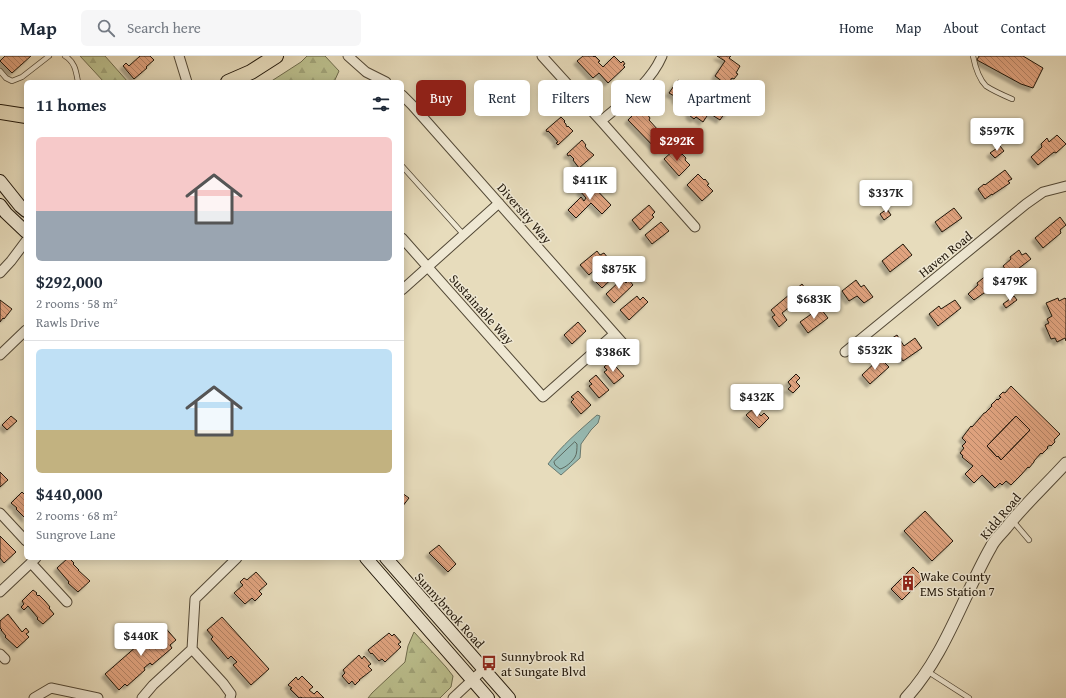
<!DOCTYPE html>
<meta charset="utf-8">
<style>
body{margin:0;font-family:"Gentium Book Plus",serif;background:#f6f6f7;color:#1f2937;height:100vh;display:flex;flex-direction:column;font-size:15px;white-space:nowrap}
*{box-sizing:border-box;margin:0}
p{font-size:13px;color:#747a83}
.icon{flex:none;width:22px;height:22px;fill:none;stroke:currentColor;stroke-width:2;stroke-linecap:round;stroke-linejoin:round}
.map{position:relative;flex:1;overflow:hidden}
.side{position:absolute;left:24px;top:24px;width:380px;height:480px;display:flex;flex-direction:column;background:#fff;border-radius:6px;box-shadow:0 2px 10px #0003}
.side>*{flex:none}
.guide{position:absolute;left:416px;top:24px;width:380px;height:36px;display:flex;gap:8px}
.price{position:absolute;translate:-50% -34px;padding:0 9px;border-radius:4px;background:#fff;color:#222;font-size:13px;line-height:26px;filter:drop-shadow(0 1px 2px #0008)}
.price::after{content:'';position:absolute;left:50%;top:24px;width:12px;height:9px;margin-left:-6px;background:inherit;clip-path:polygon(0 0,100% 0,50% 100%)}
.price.current{background:#8f2418;color:#fff}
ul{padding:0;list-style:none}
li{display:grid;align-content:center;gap:8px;height:212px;padding:0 12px}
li+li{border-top:1px solid #e0e1e3}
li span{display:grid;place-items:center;height:124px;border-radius:6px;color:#555}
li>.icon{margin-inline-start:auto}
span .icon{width:72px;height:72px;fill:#fffc;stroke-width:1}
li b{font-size:17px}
h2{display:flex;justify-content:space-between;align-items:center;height:48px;padding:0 12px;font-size:17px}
.tag{padding:0 14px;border-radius:6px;background:#fff;box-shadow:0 2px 10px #0003;font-size:14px;line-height:36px}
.tag.current{background:#8f2418;color:#fff}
header{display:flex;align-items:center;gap:24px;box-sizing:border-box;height:56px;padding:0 20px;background:#fff;border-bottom:1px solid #e0e1e3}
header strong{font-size:19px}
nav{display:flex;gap:22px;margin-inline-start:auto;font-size:14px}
.search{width:280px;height:36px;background:#f6f6f7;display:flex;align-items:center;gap:10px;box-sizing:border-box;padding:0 14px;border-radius:6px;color:#747a83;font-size:15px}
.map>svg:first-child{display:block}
.forest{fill:url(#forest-firs);stroke:#6e6b4c}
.water{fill:#97bbb4;stroke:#687970}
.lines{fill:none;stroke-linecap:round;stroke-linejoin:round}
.shore{stroke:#5c695f;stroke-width:1}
.building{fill:url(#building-back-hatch);stroke:#21170a;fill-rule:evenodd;filter:url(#shadow)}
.service-casing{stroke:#524836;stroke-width:6}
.minor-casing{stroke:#524836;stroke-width:11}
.tertiary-casing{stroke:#524836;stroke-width:13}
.secondary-casing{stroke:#21170a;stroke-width:14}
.primary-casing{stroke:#21170a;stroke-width:16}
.service{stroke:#efe8d3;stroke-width:4.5}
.minor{stroke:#efe8d3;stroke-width:9}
.tertiary{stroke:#efe8d3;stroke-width:11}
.secondary{stroke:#efe8d3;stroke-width:12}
.primary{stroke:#e7dcbc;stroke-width:14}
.labels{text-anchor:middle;stroke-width:3;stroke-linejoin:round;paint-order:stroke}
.street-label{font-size:13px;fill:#21170a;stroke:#efe8d3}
.poi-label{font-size:13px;fill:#21170a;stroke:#efe8d3;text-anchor:start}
</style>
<header>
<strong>Map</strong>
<div class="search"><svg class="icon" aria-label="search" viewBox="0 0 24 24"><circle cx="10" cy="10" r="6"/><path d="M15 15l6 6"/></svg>Search here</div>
<nav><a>Home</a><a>Map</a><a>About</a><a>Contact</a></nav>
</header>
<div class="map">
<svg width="1066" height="642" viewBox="0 0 1066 642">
<defs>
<pattern id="forest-firs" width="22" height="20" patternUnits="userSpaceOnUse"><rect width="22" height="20" fill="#bbbf8d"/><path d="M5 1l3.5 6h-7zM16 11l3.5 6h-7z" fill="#a0a378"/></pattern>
<pattern id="building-back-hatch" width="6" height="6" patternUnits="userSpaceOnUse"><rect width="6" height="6" fill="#e0a37f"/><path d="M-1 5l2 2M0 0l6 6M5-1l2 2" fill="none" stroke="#b58466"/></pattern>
<filter id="shadow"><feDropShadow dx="-3.5" dy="3.5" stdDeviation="1" flood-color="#0004"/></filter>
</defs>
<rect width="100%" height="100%" fill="#e7dcbc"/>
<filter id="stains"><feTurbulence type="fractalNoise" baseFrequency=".005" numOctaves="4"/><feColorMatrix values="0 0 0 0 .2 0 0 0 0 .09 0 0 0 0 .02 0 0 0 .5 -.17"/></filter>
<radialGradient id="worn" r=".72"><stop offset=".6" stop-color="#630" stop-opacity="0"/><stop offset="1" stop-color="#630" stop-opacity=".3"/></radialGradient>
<path class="forest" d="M80,0H105L128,26H104Z
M307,0H325L339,15L334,26H270L301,6Z
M414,576L446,611L453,620L451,631L440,642H368L372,637L405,606L408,590Z"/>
<path class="water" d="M597,359L600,360L598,367L591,374L581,388L580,402L561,419L548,408C561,390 580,374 597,359Z"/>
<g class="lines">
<path class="shore" d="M575,386L577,388C577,392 577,398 575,401C572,406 565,412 560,413L555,409L554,406Z"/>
</g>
<path class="building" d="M5,0H31L12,17L0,5Z
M140,0H150L154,4L146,11L147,12L134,23L123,10L126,7L129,10Z
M583,0H593L594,1L595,0L600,5L598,6L603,11L614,0L621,7L623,5L625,8L623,9L625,11L608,27L599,17L593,22L577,5Z
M717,0H731L729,2L740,10L736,17L738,18L734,23L732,22L727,29L715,20L725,5Z
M979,0H1023L1043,12L1033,32L1021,28L977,4Z
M678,24L697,37L694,41L711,52L721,37L733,45L728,52L730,54L726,59L724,58L720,64L709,57L703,66L696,61L694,63L689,59L691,57L684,53L687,48L681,45L680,47L675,43L676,41L669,37Z
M639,53L645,59L647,58L650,62L649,64L659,75L661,74L665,78L664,80L669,85L658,95L628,64Z
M561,61L565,65L564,66L566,68V69L567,71L568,70L573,75L558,89L556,87L558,86L553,80L548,75L547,76L546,74Z
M1057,79L1066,88L1056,97L1054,96L1038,109L1031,101L1042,91L1041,88L1047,82L1049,86Z
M582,84L586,89L585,90L587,93L594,99L579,112L573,104L574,103L570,99L568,100L567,98Z
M1000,90L1004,95L995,102L990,97Z
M675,93L680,99L682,98L686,102L685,104L690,109L679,120L664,103Z
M1005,114L1012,123L1008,125L1010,127L992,139V138L985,143L978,133L984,128L985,129Z
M698,118L704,124L705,123L709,128L707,129L713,135L702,145L687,129Z
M589,126L611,149L602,158L591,147L576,162L568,154L581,141L584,145L586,142L580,135Z
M649,149L655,156L652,159L654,161L640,174L632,164Z
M954,152L962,162L942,176L935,166Z
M887,153L891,159L884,164L880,158Z
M1060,161L1066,169L1060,174L1061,177L1043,192L1035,182Z
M661,166L669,175L652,188L645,179Z
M903,188L912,199L890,216L882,205Z
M1019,194L1022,199L1026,197L1031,203L1010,219L1003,210L1011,203L1010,201Z
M597,195L600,199L604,197L608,202L589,219L580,209Z
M609,208L613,212L616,209L621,214L602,232L593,223Z
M988,218L998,229L995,231L994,230L974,244L968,238L978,229L977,227Z
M622,223L626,227L629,224L633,229L614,247L606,238Z
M856,224L861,231L864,229L873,241L864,247L857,240L849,245L842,235Z
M802,228L805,232L798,238L801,242L782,257L787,264L779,271L772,261L775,259L771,254Z
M637,240L640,244L643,241L648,246L629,264L620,254Z
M1014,240L1017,244L1006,252L1003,248Z
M1058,242L1059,245L1065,242L1066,243V285L1065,282L1057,286L1055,282L1051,283L1045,269L1049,267L1047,263L1052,260L1046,247Z
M0,244L12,253L4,263L3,262L0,266Z
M955,244L961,252L938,270L929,258L939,250L941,253Z
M818,249L828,262L808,277L800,266L817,254L815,251Z
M578,266L586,275L572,288L564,279Z
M897,279L904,290L915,282L922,292L903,305L889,284Z
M880,302L889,311L870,328L862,319Z
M611,305L624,320L614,328L604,316L607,314L604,311Z
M796,318L800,322L796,326L800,330L793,337L788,333L791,330L788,326Z
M596,319L609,334L599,342L589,330L592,328L589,325Z
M1011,330L1060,378L1054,384L1055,386L1051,390L1050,389L1047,391L1048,392L1042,398L1041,397L1034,405V406L1029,412L1028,411L1021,419L1011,429L1006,425L1002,429L1000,427L995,432L982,419L974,427L965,418L973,410L962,401L963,400L960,397L964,392L962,390L966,386L962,382L971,370L972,371L979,363L984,357H985L992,350L991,349L997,343L998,344L1001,341L999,340L1003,336L1005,337ZM1016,360L1030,374L1001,404L998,400L997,401L987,390Z
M578,335L591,349L581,358L571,346L574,343L571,341Z
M754,352L761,360L764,357L769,362L759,372L746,359Z
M11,360L17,365L7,374L2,369Z
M1016,360L1030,374L1001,404L998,400L997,401L987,390Z
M0,416L8,424L0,431Z
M22,436L26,440V463L16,453L17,452L11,447Z
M402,437L409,442L402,451Z
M925,455L953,485L932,505L904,475Z
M0,480L16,496L4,507L0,502Z
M439,489L456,508L448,516L429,497Z
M68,502H69L74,507L73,508L79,514H78L90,525L78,536L68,527L69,526L57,512Z
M913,511L924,522L902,544L891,533Z
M256,516L267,528L259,535L262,538L255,545L252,542L245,548L234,537L243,529L240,526L244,522L247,524Z
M33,534L37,537L36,538L38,540L39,539L45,545L50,551L49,552L54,558L43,568L37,563L38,562L28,550L24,554L21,551L24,548L22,545Z
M8,558L22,576L26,572L29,576L26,578L29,581L17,592L5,581L6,580L1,574H2L0,572V565Z
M222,561L269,613L251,629L233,609L237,606L231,600L228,603L211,583L213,581L207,574Z
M162,568L176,584L170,589L172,592L152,609L150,607L144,612L145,614L127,630L125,628L119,634L105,618Z
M389,577L392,580L394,578L401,586L398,588L401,591L385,606L382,603L379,605L372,597L371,598L368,594Z
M359,599L362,603L364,600L371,608L368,610L372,614L359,624H360L355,629L352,625L349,628L342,620L345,617L343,614Z
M302,620L313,631L309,634L314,638L317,635L324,642H302L301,641L299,642L290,633L292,632L288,629L296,621L298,624Z"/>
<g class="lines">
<defs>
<path id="service" d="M65,0C75,6 76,15 78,26
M973,0C975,10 978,22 986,30C992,34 1005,40 1012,43
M0,15L6,22L12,25L22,21L49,0
M402,110L464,179
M1012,464L1029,484
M927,615L969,642"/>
<path id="minor" d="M179,0L187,26
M348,0L366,16L386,26
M542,0L601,65L695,171
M402,39L412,49L628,293
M601,65C623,46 650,28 662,0
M402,182L543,341L614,278
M0,217L11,205L26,185
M402,234L499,147
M845,296L1026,148L1043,136L1066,130
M0,299L26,274
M0,457L26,485
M31,507L67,546
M0,536L36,502
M192,593L223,627L231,638L230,642
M0,598L5,603
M34,642L51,632L98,642
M142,642L153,629L192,593L195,543L237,502
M453,642L484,613"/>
<path id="tertiary" d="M906,642C945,600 963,540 991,491C994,484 1001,478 1006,472C1024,449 1046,429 1066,407"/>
<path id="secondary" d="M0,125L20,150L26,155
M0,149L6,157L26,176
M366,502L488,642
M386,502L509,642"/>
<path id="primary" d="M228,26L251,16L276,0
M0,56L26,60"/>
</defs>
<use href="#service" class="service-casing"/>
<use href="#minor" class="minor-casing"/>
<use href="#tertiary" class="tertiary-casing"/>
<use href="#secondary" class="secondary-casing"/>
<use href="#primary" class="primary-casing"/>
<use href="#service" class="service"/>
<use href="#minor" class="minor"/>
<use href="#tertiary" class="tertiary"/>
<use href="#secondary" class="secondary"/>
<use href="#primary" class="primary"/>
</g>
<defs>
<symbol id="building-bare" viewBox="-9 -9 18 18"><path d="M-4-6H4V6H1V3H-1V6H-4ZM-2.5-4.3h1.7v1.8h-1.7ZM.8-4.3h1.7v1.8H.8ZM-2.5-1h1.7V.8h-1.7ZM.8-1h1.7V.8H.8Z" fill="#8f2418" stroke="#efe8d3" stroke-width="2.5" paint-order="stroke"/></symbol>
<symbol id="bus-bare" viewBox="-9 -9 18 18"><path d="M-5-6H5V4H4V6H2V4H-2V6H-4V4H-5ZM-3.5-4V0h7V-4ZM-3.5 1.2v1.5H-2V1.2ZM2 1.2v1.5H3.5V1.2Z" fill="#8f2418" stroke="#efe8d3" stroke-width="2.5" paint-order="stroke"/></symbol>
</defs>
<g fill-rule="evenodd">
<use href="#building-bare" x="897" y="516" width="22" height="22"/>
<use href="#bus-bare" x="478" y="596" width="22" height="22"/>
</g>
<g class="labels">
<g class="street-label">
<text transform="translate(525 157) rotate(49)" y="5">Diversity Way</text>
<text transform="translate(945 198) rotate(-39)" y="5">Haven Road</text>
<text transform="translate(482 253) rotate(48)" y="5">Sustainable Way</text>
<text transform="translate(1000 460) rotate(-50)" y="5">Kidd Road</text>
<text transform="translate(450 554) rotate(48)" y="5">Sunnybrook Road</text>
</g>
<g class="poi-label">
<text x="920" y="525">Wake County<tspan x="920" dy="15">EMS Station 7</tspan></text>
<text x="501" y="605">Sunnybrook Rd<tspan x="501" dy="15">at Sungate Blvd</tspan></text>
</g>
</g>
<rect width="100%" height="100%" filter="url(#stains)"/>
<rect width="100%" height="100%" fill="url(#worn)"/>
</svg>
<b class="price" style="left:997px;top:96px">$597K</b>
<b class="price current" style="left:677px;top:106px">$292K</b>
<b class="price" style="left:590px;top:145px">$411K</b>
<b class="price" style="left:886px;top:158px">$337K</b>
<b class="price" style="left:619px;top:234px">$875K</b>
<b class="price" style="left:1010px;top:246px">$479K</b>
<b class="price" style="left:814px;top:264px">$683K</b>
<b class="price" style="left:875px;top:315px">$532K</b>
<b class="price" style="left:613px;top:317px">$386K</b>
<b class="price" style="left:757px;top:362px">$432K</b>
<b class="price" style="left:141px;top:601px">$440K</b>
<div class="guide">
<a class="tag current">Buy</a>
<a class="tag">Rent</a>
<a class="tag">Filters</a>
<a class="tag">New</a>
<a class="tag">Apartment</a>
</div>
<section class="side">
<h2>11 homes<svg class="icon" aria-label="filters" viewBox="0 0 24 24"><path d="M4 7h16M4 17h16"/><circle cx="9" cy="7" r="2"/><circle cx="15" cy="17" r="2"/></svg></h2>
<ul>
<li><span style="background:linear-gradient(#f6c9c9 60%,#9aa5b1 0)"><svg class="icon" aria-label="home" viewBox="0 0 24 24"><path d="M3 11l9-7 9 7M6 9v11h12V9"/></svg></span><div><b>$292,000</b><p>2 rooms · 58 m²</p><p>Rawls Drive</p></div></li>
<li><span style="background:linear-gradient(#bfe0f5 65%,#c2b280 0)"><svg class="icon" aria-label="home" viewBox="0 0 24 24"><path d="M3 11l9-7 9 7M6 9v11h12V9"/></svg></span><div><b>$440,000</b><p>2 rooms · 68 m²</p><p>Sungrove Lane</p></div></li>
</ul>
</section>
</div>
